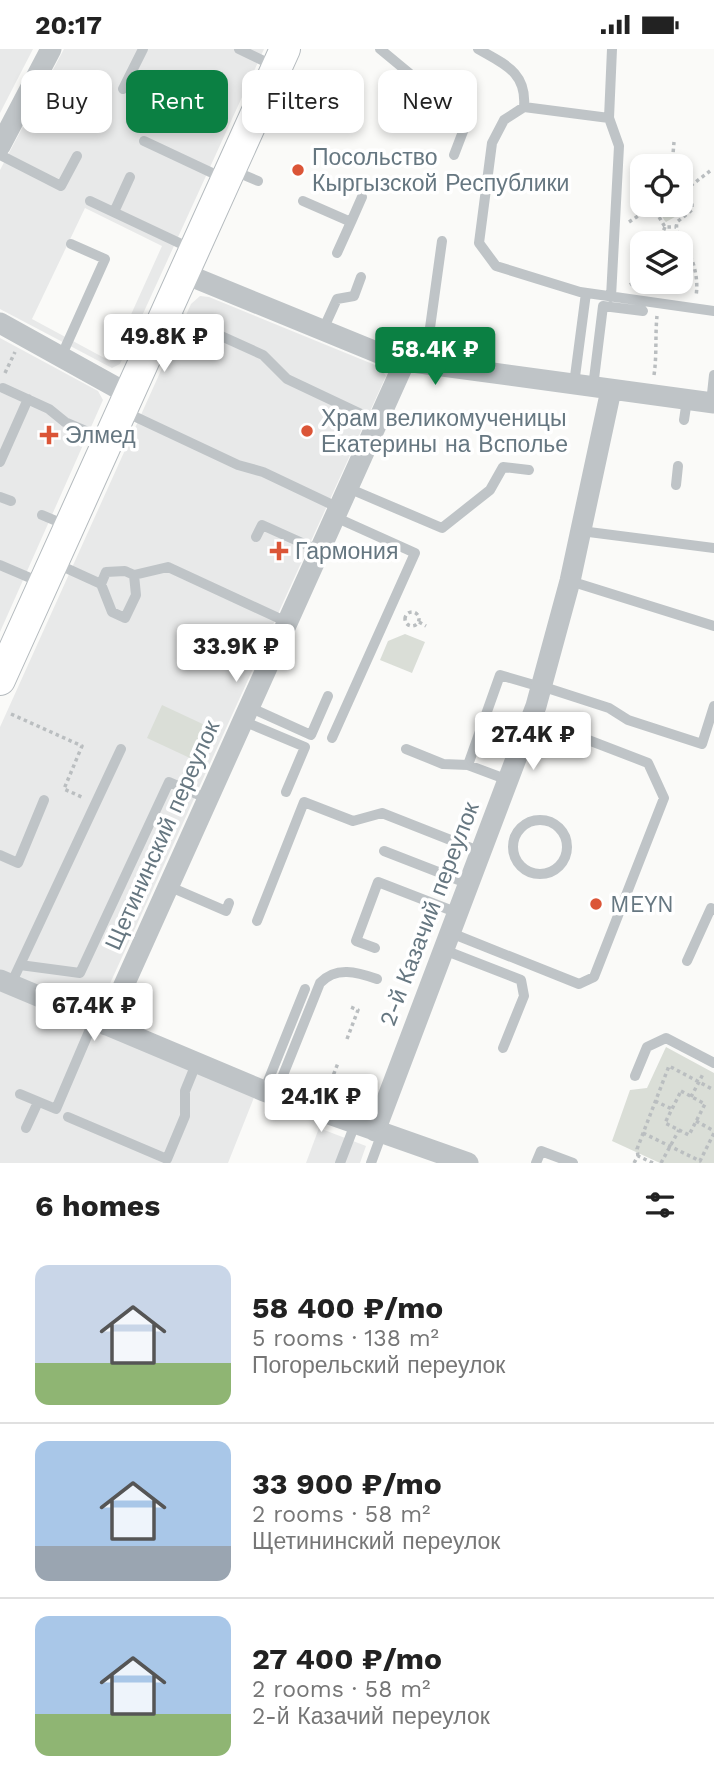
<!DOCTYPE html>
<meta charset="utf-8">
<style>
body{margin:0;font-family:"Work Sans",sans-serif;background:#f2f2f2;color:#222;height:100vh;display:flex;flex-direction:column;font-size:26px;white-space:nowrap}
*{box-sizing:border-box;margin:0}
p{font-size:23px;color:#767676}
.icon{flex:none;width:38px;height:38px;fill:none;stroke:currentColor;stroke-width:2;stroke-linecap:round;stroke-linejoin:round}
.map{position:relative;height:1114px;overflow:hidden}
.panel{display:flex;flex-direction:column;background:#fff;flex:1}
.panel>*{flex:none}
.guide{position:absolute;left:21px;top:21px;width:672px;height:63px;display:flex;gap:14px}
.buttons{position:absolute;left:630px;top:105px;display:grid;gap:14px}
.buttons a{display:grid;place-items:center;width:63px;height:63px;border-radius:14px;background:#fff;box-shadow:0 4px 10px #0003;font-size:35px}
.price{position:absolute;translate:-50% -60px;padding:0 16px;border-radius:7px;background:#fff;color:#222;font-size:23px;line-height:46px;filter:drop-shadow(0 2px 4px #0008)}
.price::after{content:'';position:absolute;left:50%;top:42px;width:21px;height:16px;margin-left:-10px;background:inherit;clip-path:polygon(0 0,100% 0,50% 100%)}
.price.active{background:#0b8043;color:#fff}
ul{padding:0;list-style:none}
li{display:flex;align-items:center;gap:21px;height:175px;padding:0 35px}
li+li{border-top:2px solid #e0e0e0}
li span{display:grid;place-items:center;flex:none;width:196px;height:140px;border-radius:14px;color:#555}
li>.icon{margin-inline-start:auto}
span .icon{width:84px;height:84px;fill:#fffc;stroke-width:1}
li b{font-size:30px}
h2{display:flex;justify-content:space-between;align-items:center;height:84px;padding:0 35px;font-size:30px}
.chip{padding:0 24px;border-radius:14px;background:#fff;box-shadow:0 4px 10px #0003;font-size:24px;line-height:63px}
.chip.active{background:#0b8043;color:#fff}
.status{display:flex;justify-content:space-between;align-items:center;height:49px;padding:0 35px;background:#fff;direction:ltr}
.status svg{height:19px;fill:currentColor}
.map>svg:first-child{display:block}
.built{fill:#e8e9e9;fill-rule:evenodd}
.green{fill:#daded7}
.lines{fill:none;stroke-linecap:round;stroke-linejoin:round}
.secondary-casing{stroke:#b4babe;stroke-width:32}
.path{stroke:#babec0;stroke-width:3.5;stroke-dasharray:3.5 3.5;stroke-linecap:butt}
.service{stroke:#bfc4c7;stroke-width:10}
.minor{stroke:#bfc4c7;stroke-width:21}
.secondary{stroke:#fff;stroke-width:30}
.poi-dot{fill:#db5537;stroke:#fff;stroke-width:2.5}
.labels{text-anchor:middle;stroke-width:7;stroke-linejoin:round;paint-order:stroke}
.poi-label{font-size:23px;fill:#667781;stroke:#fff;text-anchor:start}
.street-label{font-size:23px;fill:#667781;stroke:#fff}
</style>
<div class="status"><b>20:17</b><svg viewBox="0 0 49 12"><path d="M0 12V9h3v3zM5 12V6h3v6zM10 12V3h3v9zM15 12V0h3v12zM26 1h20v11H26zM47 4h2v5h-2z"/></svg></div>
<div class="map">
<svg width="714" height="1114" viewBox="0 0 714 1114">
<rect width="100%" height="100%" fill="#fafaf8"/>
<path class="built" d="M0,0H33L0,64Z
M64,0H264L120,315L112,319L0,260V121ZM85,159L162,197L110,312L32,270Z
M200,247L209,248L380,318L386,327L98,961L68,952L64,946L46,938L37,940L0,924V678L191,255Z
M0,289L98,342L103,351L0,583Z
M0,939L255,1046L228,1114H0Z
M319,1079L366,1097L360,1114H306Z"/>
<path class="green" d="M681,142L688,152L687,161L666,173C661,169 662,161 656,156H681Z
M405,585L425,593L412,624L380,611L388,592Z
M162,656L207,677L192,710L147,689Z
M666,998L714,1024V1114H660L612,1092L630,1041L647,1039Z"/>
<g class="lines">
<defs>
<path id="secondary" d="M0,631L285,0"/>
</defs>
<use href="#secondary" class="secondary-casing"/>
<path class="path" d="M672,117L674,93
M631,130L642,133
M681,137L692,152V161L677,173C674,187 687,198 692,211C696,222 698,235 696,247
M685,141L710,122
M652,156L665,178H676
M629,173L653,157
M658,194L665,178
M630,236L642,227
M5,324L15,303
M654,326C657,306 655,287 657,267
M405 570a7 7 0 1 1 14 0a7 7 0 1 1-14 0Z
M419,573L426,577
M11,665L82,697L64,740L84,749
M347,990L358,961L348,957
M681,1042L705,1055L689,1086L665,1074Z
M326,1045L338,1014
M691,1048L703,1025
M655,1052L672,1060
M696,1072L714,1082
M643,1084L700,1112L714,1084
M638,1107L637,1100L669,1017L714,1041
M634,1114L638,1107L653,1114
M661,1114L679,1081"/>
<path class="service" d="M239,0L274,17
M380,0L467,72L454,106
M478,0C504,15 527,23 524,58
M123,40L143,0
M609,69L524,58L504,71L492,94L479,194L496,217L580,243L714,262
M144,92L225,130
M0,106L61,137L77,107
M232,121L258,132
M90,152L192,200
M303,152L351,173L337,204
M114,163L130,128
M351,173L362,148
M611,248L619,97L609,69L612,0
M168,263L263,306L287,330L378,373
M322,283L337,250L354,247L361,228
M61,308L105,210L71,195
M425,315L442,192
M574,335L586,244
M593,338L603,257L643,262
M3,339L49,360L65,373L107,391
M711,354L714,326
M123,362L238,416L263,423L339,459
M684,371L687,351
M0,413L28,350
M676,436L678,417
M348,439L442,479L490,441L503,418L529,421
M0,448L11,452
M42,466L68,477
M581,482L714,499
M256,488L262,476L320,502
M55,514L101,535L112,563L125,569L136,546L134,526L168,518L287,573
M0,516L42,534
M570,532L714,577
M101,535L106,523L125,522L134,526
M541,637L609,659L628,671L702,695L714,657
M249,658L311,686L328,647
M243,672L305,698L286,743
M332,689L415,504L335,468
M406,700L443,715L468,716L508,731
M468,716L500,626L541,638
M513 798a27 27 0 1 1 54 0a27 27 0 1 1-54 0Z
M384,802L469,835
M0,806L18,814L44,751
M168,837L226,862L229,854
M257,872L304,753L353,772L382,764L481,803
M451,884L579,935L594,928L664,749L648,714L531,669
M375,899L356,892L378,833L458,864
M444,901L521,931L524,947L503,999
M687,912L711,859L714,861
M20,916L80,924L169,733L208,750
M11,935L121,700
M635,1027L647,998L666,989L714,1014
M264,1042L305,940
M20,1045L56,1060L94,971
M275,1046L320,934C336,917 357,923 377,930
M68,1068L167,1110L185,1067V1042L196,1015
M26,1079L38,1053
M340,1114L355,1075
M371,1114L382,1084
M536,1114L541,1102L573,1114"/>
<path class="minor" d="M0,97L51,0
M183,224L386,307L405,312L714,354
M0,274L128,345
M0,931L264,1042L468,1114
M106,976L405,312
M375,1082L536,657L570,532L611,341"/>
<use href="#secondary" class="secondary"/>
</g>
<g class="poi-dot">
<circle cx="298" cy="121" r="7"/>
<circle cx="307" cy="382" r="7"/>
<path d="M45.5 375.5h7v7h7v7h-7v7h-7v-7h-7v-7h7z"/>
<path d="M275.5 491.5h7v7h7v7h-7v7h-7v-7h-7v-7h7z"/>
<circle cx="596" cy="855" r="7"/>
</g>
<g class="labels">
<g class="poi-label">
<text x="312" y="116">Посольство<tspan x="312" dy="26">Кыргызской Республики</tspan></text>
<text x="321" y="377">Храм великомученицы<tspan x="321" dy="26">Екатерины на Всполье</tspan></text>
<text x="65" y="394">Элмед</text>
<text x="295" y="510">Гармония</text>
<text x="610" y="863">MEYN</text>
</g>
<g class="street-label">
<text transform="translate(162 786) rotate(-66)" y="8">Щетининский переулок</text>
<text transform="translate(429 865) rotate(-69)" y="8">2-й Казачий переулок</text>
</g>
</g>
</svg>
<div class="buttons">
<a><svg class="icon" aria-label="locate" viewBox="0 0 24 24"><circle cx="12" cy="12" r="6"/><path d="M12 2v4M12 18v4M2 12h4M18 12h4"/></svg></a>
<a><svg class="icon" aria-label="layers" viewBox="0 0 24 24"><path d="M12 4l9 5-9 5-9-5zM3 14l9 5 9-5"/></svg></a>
</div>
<b class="price" style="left:164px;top:325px">49.8K ₽</b>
<b class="price active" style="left:435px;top:338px">58.4K ₽</b>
<b class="price" style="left:236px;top:635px">33.9K ₽</b>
<b class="price" style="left:533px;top:723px">27.4K ₽</b>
<b class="price" style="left:94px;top:994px">67.4K ₽</b>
<b class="price" style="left:321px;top:1085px">24.1K ₽</b>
<div class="guide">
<a class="chip">Buy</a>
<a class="chip active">Rent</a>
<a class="chip">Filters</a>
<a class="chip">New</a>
</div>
</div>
<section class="panel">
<h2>6 homes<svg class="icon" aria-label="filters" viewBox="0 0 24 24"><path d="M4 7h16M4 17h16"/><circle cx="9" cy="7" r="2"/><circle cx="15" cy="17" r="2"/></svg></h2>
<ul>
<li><span style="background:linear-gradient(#c9d6e8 70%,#8fb573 0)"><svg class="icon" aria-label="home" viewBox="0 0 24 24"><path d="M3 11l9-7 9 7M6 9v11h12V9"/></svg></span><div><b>58 400 ₽/mo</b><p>5 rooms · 138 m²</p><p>Погорельский переулок</p></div></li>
<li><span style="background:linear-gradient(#a9c7e8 75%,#9aa5b1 0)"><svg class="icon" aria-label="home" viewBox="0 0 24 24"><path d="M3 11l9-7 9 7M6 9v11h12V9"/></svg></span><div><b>33 900 ₽/mo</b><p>2 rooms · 58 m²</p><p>Щетининский переулок</p></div></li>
<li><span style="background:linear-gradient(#a9c7e8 70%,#8fb573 0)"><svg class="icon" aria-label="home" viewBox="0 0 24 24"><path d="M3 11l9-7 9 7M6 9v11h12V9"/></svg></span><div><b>27 400 ₽/mo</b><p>2 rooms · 58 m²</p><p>2-й Казачий переулок</p></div></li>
</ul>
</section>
